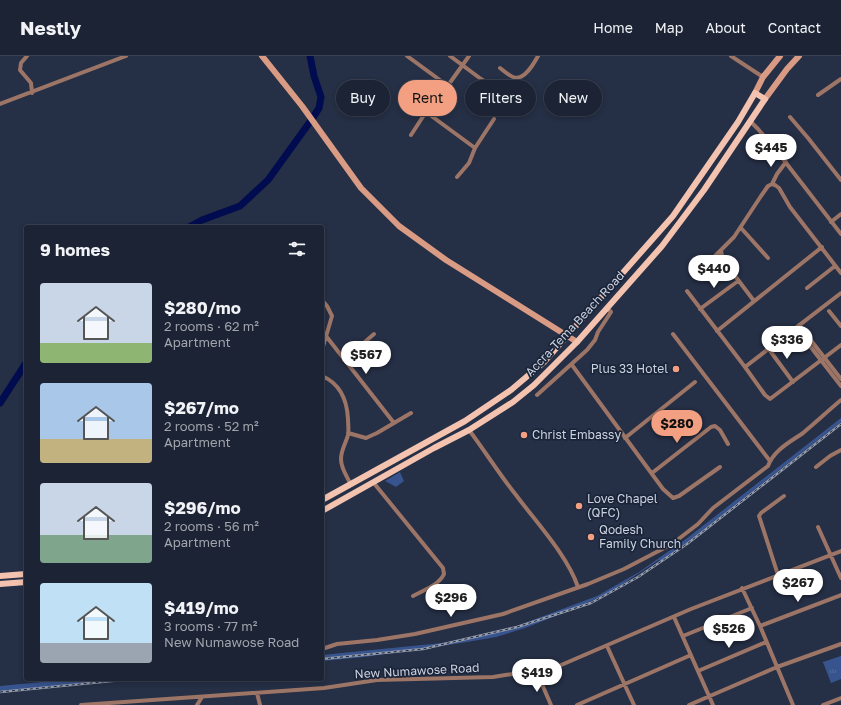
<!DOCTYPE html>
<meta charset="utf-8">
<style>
body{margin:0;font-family:"Golos Text",sans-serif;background:#252b3c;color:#f1f3f6;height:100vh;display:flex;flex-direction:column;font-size:15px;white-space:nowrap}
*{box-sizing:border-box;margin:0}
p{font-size:13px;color:#a0a4ac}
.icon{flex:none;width:22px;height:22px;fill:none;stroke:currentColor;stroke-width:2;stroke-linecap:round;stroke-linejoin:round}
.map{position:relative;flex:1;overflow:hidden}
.drawer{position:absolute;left:24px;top:169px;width:300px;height:456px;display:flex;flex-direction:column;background:#1c2334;border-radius:4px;box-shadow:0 2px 6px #0003,0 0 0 1px #3a404f}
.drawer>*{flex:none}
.guide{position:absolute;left:336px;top:24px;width:380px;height:36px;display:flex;gap:8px}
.price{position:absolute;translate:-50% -34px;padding:0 9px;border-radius:14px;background:#fff;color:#222;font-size:13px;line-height:26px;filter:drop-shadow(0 1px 2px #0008)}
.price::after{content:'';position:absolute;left:50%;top:24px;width:12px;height:9px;margin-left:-6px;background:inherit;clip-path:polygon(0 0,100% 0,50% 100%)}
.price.current{background:#f2a081;color:#111}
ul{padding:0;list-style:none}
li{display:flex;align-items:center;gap:12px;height:100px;padding:0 16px}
li span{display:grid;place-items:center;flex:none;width:112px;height:80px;border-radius:4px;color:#555}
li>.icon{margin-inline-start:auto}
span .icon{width:48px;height:48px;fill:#fffc;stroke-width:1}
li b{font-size:17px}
h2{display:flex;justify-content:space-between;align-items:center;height:48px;padding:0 16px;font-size:17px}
.tag{padding:0 14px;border-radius:18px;background:#1c2334;box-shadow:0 2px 6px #0003,0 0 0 1px #3a404f;font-size:14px;line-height:36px}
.tag.current{background:#f2a081;color:#111}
header{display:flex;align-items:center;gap:24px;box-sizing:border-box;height:56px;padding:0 20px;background:#1c2334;border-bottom:1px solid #3a404f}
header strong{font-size:19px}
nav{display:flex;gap:22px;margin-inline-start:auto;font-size:14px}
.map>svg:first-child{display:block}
.grass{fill:#38548f}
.park{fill:url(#park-tufts)}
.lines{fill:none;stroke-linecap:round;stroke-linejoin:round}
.river{stroke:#000c4f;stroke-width:7}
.street{stroke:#9c7566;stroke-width:4}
.secondary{stroke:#da9b84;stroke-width:6}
.primary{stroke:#f4c3b0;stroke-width:6}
.rail-casing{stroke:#939bac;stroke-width:2.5}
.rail{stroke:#1b253a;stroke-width:1;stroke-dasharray:3;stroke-linecap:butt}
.poi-dot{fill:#f2a081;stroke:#1b253a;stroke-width:1.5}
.labels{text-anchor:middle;stroke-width:3.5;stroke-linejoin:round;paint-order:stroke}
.street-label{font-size:12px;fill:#cbd2e0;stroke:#1b253a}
.poi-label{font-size:12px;fill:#cbd2e0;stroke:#1b253a;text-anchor:start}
</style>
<header>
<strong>Nestly</strong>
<nav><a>Home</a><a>Map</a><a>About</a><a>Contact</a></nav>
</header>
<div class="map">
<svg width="841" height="649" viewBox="0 0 841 649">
<defs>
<pattern id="park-tufts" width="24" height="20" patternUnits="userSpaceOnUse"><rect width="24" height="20" fill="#38548f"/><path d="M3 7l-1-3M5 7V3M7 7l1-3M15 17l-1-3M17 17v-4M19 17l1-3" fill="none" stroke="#536c9e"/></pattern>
</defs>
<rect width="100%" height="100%" fill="#252f45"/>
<path class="grass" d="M841,362V366L662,506L659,504L612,535L579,551L525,572L496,581L461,587L364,601L322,605V599L442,587L509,573L597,540L639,516L686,483Z
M400,416L404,425L396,431L385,425Z
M74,623H126L78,629L0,636V630Z"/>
<path class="park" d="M841,600V623L831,627L823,606Z"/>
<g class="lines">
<path class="river" d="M189,171L202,164L240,150L268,124L312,63L319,52L321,41L314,20L310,0
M0,347L26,307"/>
<path class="street" d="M27,0L21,7L20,14L31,27L32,37
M407,0L448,30
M450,0L481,23L498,34L502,39L511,44
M731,0L763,21
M500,12C504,15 508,19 513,21C524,26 534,7 538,0
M818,39L841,23
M0,48L126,0
M426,56L475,92
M790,61L808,82L841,124
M750,65L758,73L776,94L841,178
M411,79L426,56L444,35L469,0
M457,121L469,107L475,92L494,63
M772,128L775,129L779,132L790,151L841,217
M831,166L841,158
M741,172L768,202
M721,195L723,204L754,245
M709,206L734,181L761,140L768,130L772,128L777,118L786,106
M807,232L835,210
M687,235L745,311
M841,237L745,311L765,339L770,343L841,289
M322,244L327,250L332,260L322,294
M700,253L738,225
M829,255L841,270
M799,269L841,323
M796,272L841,330
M717,275L822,191
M673,278L770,405
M322,279L326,280L394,367
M768,292L793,326
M344,304L374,278
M572,309L663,433L673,442L679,440L720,411
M322,320C341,328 347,344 348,363C348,368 349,374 348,379C346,387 341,394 341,403C341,413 347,420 351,429
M537,339L587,294L595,284L598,276L611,256L607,252
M469,374C485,395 499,418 516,439C536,466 567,499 578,531
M348,377L366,382L377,377L411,357
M625,382L695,326
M816,411L830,400L841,394
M652,417L711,371L715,370L720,374L728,388
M373,426L443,512L444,518C439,529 424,534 413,540
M818,471L841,522
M778,519L759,460L761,457L784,440
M742,532L760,570L793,649
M674,561L713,649
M760,570L841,539
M683,580L752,552
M607,590L634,649
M325,592L337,588L377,584L415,578L503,558L588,528L624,513L672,488L698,468L713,452L768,410C774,394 790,386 803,377C816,366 828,355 841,344
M698,615L766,586
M538,619L691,553L841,495
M538,619L551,649
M257,637L260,649
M81,649L324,632L377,624L493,621L525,616L538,619
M197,649L202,641
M577,649L691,599
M689,649L777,611L841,588
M823,649L841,642"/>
<path class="secondary" d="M262,0L302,50L361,132L399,170L446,204L577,286
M755,37L763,21L780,0
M765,43L787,13L799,0"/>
<path class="primary" d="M322,444L465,365L511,334L544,306L673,160L738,66L755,37L765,43L704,134L662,190L577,286L534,329L513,346L469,374L434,392L322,455
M0,520L26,518
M0,528L26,526"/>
<defs>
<path id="rail" d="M322,603L423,593L517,571L591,547L638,521L687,488L841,368
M0,636L132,623"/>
</defs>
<use href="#rail" class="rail-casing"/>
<use href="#rail" class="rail"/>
</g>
<g class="poi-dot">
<circle cx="676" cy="313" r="4"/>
<circle cx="524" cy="379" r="4"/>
<circle cx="579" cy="450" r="4"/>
<circle cx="591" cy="481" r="4"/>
</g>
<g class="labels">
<g class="street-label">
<text transform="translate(575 268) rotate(-47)" y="4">Accra-Tema Beach Road</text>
<text transform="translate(417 615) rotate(-3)" y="4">New Numawose Road</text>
</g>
<g class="poi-label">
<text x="668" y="317" text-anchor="end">Plus 33 Hotel</text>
<text x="532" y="383">Christ Embassy</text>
<text x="587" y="447">Love Chapel<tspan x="587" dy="14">(QFC)</tspan></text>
<text x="599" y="478">Qodesh<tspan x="599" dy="14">Family Church</tspan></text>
</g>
</g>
</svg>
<b class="price" style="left:771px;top:112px">$445</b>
<b class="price" style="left:714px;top:233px">$440</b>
<b class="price" style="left:787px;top:304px">$336</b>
<b class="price" style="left:366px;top:319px">$567</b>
<b class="price current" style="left:677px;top:388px">$280</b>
<b class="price" style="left:798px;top:547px">$267</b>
<b class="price" style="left:451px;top:562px">$296</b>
<b class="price" style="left:729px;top:593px">$526</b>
<b class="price" style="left:537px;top:637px">$419</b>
<div class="guide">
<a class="tag">Buy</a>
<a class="tag current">Rent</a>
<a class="tag">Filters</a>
<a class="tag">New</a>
</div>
<section class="drawer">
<h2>9 homes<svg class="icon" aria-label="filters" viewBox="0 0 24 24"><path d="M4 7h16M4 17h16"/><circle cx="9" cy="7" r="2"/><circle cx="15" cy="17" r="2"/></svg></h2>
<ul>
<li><span style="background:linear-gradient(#c9d6e8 75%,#8fb573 0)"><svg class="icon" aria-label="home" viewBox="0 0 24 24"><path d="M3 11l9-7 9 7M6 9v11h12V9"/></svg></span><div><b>$280/mo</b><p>2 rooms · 62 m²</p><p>Apartment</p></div></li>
<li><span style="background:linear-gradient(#a9c7e8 70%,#c2b280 0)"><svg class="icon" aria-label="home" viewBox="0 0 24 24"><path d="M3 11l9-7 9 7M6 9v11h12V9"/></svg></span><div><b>$267/mo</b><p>2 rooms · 52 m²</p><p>Apartment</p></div></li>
<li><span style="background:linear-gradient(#c9d6e8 65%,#7fa58c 0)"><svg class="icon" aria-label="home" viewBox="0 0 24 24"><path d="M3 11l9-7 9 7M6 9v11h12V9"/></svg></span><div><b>$296/mo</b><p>2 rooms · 56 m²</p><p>Apartment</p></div></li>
<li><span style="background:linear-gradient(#bfe0f5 75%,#9aa5b1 0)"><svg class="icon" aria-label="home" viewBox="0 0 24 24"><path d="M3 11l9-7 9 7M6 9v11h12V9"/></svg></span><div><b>$419/mo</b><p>3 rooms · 77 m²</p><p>New Numawose Road</p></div></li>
</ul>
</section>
</div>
